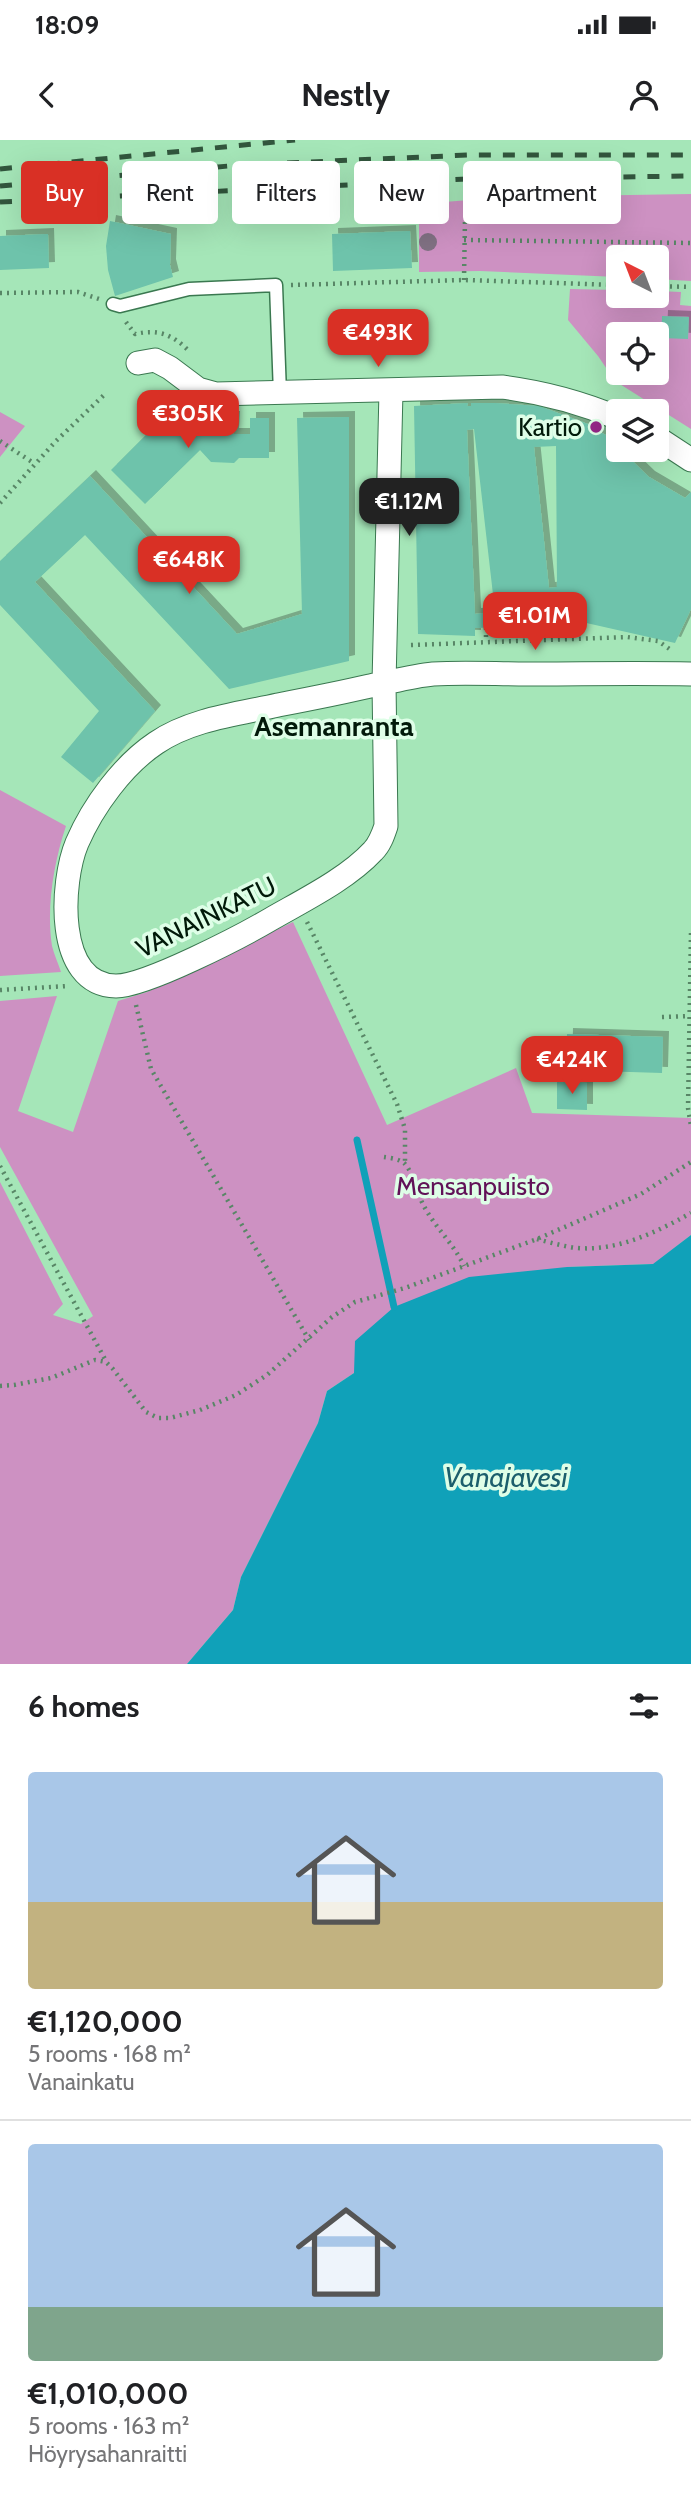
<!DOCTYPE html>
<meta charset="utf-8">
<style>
body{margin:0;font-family:Cabin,sans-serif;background:#f2f2f2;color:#202124;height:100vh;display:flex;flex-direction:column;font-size:26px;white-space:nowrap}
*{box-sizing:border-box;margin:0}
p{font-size:23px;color:#757577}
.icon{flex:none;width:38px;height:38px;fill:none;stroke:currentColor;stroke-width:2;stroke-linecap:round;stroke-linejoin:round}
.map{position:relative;height:1524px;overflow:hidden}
.side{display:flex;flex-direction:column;background:#fff;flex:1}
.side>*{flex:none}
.guide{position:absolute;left:21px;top:21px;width:649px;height:63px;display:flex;gap:14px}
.needle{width:46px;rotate:318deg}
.controls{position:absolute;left:606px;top:105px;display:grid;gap:14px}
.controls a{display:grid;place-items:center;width:63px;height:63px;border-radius:7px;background:#fff;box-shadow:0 7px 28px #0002;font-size:35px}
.price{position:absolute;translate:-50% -60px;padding:0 16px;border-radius:14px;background:#d93025;color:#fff;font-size:23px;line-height:46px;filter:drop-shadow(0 2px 4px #0008)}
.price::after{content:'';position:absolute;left:50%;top:42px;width:21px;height:16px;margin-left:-10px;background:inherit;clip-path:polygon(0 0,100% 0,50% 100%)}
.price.on{background:#222;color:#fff}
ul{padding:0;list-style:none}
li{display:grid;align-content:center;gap:14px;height:371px;padding:0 28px}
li+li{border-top:2px solid #e0e0e0}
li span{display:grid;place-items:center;height:217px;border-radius:7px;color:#555}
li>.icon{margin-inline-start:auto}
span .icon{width:126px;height:126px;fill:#fffc;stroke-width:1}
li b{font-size:30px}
h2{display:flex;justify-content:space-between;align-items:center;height:84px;padding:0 28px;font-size:30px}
.chip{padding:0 24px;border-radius:7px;background:#fff;box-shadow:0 7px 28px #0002;font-size:24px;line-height:63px}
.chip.on{background:#d93025;color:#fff}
.status{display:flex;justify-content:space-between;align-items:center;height:49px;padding:0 35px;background:#fff;direction:ltr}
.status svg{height:19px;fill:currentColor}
header{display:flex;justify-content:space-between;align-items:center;height:91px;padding:0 28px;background:#fff;font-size:32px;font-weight:700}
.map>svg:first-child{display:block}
.green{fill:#cd91c2;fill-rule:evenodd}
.water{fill:#10a1b9}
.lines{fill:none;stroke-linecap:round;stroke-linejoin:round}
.stream{stroke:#10a1b9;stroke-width:7}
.building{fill:#6ec3ab;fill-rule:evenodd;filter:url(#shadow)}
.lane-casing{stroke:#3a7850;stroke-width:15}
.street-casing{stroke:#3a7850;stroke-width:25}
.path{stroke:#588666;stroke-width:4.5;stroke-dasharray:2 5;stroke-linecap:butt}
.lane{stroke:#fff;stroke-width:12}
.street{stroke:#fff;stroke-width:23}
.rail{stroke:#32563d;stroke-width:5;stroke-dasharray:12 12;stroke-linecap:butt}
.tree{fill:#807183}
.poi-dot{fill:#952787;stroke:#defee7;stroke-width:2.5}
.labels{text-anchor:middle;stroke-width:7;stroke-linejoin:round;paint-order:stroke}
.poi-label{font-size:26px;fill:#011909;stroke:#defee7;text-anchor:end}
.street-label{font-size:26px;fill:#011909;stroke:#defee7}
.park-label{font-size:26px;fill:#611257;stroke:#defee7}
.neighbourhood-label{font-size:28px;font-weight:bold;fill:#011909;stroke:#defee7}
.water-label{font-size:28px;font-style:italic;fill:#1b5e6c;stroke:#defee7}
</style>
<div class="status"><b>18:09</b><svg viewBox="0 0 49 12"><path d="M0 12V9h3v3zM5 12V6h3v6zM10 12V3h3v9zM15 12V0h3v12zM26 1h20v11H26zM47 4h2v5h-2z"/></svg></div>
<header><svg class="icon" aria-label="back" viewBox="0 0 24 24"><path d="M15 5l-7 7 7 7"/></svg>Nestly<svg class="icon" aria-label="person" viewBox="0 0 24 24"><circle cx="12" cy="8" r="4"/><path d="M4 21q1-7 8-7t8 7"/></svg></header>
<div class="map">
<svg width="691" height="1524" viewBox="0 0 691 1524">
<defs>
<filter id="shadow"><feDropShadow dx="6" dy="-6" stdDeviation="0" flood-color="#0004"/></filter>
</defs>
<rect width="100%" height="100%" fill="#a5e6b8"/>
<path class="green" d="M691,54V141L656,139V117H618V137L480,131L419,132V64L507,57Z
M570,149L618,150V156H656V151L681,152L680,165L691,166V289L615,241L598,216L568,180ZM618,194H656V233H618Z
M0,272L25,286L0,317Z
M0,650L66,686C54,722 46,767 52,806C54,814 58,823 61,832L0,836Z
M293,782L387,985L516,928L532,973L691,978V1095L654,1124L567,1127L354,1233L327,1251L318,1283L241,1437L233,1470L187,1524H0V1042L63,1164L53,1175L81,1184L93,1176L0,1007V861L57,856L18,971L73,992L118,861L147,852Z"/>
<path class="water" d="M691,1095V1524H187L233,1470L241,1437L318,1283L327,1251L354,1233L355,1201L394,1167L469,1137L567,1127L653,1124Z"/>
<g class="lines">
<path class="stream" d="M357,1000L394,1167"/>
</g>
<path class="building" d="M110,81L171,94L170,125L173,137L115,156L108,130L106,106Z
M410,91L412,128L333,131L332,94Z
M48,94L49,128L0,130V96Z
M662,176L689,177L688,199L661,198Z
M468,263L467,266H471V263H495L539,266L596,287L595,289L618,302V310H625L624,313L649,337L685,358L691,352V469L675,503L551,475V486L475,488V496L418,494L414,266ZM474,289L495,472L475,474L467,290ZM556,306L557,447L549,448L534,307Z
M165,276L234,277L233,294H250V278H269V318H239L234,323L211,322L200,310L145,364L111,330Z
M349,277V521L229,549L85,395L35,442L155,571L93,643L61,617L99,571L0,465V421L90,336L237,494L302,474L297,278Z
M567,894L663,897L662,933L566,930Z
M557,942L587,943V970L557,969Z"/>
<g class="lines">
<defs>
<path id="lane" d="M113,164L120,166L189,149L276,145L280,254"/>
<path id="street" d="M138,223L155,220L170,228L198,249L216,254L502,247C542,252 580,262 618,278
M391,251L384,543L386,686C383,695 380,704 373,711C347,739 304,760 271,779C242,796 146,846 116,846C54,845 61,741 77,703C93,666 123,625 156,603C191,579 238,574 278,565C309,559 340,553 370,546C391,542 412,536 433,534C464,532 496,534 527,534C582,534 636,533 691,534
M656,297L691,320"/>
</defs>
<use href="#lane" class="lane-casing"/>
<use href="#street" class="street-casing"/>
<path class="path" d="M464,100L691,103
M464,140L465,79L474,63L508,48
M291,145L464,140L618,145
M656,146L691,147
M0,153L78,152L99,159
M126,182L135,194C158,189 172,194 189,211
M636,264L648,271
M0,301L35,324
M0,363L56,301L104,255
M486,488V502
M411,505L627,497L658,501L671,510
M307,782L397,964L405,989V1024
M691,793L688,968L691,986
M0,850L68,846
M136,865L151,929L309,1200
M662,877L689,876
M384,1017C391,1018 400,1019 405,1024C413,1033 417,1050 421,1060C432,1085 453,1102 464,1126
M0,1026L106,1221
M537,1099C548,1102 559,1105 570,1107C612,1114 655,1093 691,1073
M0,1246L14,1245L51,1238L95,1220L106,1222L113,1229L146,1272L158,1278H170L200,1270L236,1255L267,1235L332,1177L355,1162L405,1148L537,1099L641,1054L691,1022"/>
<use href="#lane" class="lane"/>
<use href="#street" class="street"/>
<path class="rail" d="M0,29L295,0
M0,46L240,25L469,15H691
M0,62L467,39L691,36"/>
</g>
<circle class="tree" cx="428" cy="102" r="9"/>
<circle class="poi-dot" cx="596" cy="287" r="7"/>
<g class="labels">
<g class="poi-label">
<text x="582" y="296">Kartio</text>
</g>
<g class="street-label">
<text transform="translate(206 777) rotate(-26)" y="9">VANAINKATU</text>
</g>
<g class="park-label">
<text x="473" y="1055">Mensanpuisto</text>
</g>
<g class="neighbourhood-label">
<text x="334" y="596">Asemanranta</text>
</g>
<g class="water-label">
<text x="506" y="1347">Vanajavesi</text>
</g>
</g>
</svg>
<div class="controls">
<a><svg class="needle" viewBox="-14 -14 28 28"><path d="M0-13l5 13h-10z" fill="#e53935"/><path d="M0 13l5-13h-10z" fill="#757577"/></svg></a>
<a><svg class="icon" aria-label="locate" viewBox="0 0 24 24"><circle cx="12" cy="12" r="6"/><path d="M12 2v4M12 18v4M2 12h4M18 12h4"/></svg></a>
<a><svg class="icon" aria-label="layers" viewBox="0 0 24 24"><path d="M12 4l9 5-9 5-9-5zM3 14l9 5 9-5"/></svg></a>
</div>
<b class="price" style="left:378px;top:229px">€493K</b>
<b class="price" style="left:188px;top:310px">€305K</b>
<b class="price on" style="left:409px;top:398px">€1.12M</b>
<b class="price" style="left:189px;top:456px">€648K</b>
<b class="price" style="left:535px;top:512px">€1.01M</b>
<b class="price" style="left:572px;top:956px">€424K</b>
<div class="guide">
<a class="chip on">Buy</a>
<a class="chip">Rent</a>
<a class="chip">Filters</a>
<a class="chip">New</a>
<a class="chip">Apartment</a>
</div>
</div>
<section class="side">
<h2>6 homes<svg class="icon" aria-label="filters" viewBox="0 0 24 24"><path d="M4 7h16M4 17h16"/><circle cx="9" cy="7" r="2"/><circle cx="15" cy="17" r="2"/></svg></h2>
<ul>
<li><span style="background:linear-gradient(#a9c7e8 60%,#c2b280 0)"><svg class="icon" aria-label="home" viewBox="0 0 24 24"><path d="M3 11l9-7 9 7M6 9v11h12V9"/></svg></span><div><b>€1,120,000</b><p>5 rooms · 168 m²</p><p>Vanainkatu</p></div></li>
<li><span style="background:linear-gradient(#a9c7e8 75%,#7fa58c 0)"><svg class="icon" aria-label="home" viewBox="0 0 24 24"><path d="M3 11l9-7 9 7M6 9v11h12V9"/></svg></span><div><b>€1,010,000</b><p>5 rooms · 163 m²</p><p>Höyrysahanraitti</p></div></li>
</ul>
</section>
